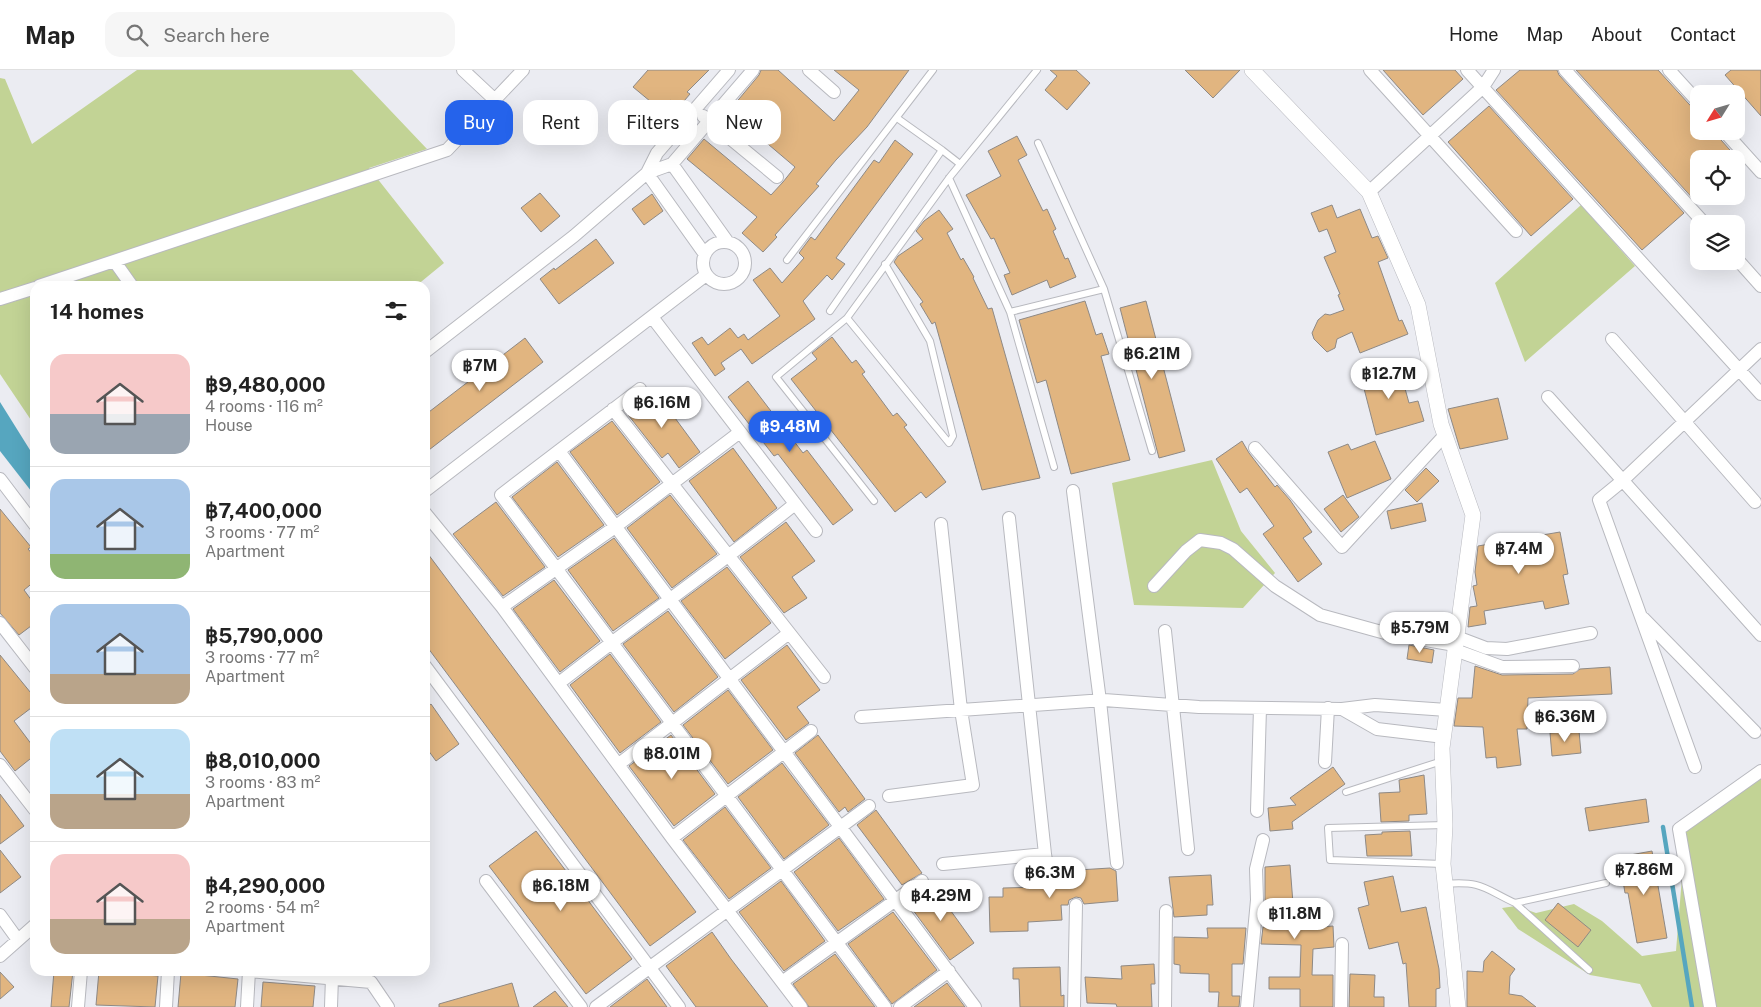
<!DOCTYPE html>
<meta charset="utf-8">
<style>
body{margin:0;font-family:"Public Sans",sans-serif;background:#f6f6f6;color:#222;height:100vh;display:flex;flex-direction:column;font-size:19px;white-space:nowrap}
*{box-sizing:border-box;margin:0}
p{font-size:16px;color:#767676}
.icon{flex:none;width:28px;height:28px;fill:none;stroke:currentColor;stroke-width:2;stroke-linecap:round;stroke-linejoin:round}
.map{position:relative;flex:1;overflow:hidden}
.details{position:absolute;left:30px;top:211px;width:400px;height:695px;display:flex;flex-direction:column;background:#fff;border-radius:15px;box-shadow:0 5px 20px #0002}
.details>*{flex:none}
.guide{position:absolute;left:445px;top:30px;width:475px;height:45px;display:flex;gap:10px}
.needle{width:32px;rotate:233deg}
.controls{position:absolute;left:1690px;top:15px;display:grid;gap:10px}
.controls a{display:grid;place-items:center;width:55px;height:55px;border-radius:10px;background:#fff;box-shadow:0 5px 20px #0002;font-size:25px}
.price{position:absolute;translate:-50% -42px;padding:0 11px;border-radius:18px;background:#fff;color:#222;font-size:16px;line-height:32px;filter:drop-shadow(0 1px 2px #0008)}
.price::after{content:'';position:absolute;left:50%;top:30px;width:15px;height:11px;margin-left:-8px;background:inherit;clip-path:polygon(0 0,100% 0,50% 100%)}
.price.current{background:#2563eb;color:#fff}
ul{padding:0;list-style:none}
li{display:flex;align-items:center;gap:15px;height:125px;padding:0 20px}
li+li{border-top:1px solid #e0e0e0}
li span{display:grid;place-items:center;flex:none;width:140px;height:100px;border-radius:15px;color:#555}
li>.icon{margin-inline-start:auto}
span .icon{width:60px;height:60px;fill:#fffc;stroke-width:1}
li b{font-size:21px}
h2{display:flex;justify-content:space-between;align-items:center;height:60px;padding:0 20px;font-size:21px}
.pill{padding:0 18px;border-radius:15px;background:#fff;box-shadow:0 5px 20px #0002;font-size:18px;line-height:45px}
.pill.current{background:#2563eb;color:#fff}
header{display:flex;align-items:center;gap:30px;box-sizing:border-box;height:70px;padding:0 25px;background:#fff;border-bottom:1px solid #e0e0e0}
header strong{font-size:24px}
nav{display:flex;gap:28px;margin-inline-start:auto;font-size:18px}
.search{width:350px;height:45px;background:#f6f6f6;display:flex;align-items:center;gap:12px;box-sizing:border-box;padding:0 18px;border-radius:15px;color:#767676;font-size:19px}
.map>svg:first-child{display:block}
.green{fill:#c2d395}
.water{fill:#56a6bf}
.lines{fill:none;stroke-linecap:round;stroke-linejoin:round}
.stream{stroke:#56a6bf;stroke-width:4.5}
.building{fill:#e1b580;stroke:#8e8985}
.service-casing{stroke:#b8b9bf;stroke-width:8}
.minor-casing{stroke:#b8b9bf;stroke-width:14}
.tertiary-casing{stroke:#b8b9bf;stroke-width:16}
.service{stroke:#fff;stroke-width:6}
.minor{stroke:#fff;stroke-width:12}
.tertiary{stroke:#fff;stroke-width:15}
</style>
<header>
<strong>Map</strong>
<div class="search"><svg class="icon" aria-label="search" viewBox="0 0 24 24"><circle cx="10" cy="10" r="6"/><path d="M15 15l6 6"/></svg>Search here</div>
<nav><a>Home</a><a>Map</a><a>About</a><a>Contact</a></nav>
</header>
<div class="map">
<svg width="1761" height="937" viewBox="0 0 1761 937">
<rect width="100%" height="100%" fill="#ebecf2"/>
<path class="green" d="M137,0H352L427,79L369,98L444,193L416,216H35V356L0,304V8L5,9L32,74Z
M1581,135L1635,196L1525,292L1495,213Z
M1212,390L1241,461L1275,503L1243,538L1134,535L1112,413Z
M1761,706V937H1652L1640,914L1590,905L1518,859L1502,838L1516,836L1536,843L1574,834L1602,851L1642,886L1676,881L1686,758Z"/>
<path class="water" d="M0,332L35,388V426L0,381Z"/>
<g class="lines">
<path class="stream" d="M1663,757L1692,937"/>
</g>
<path class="building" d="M648,0H709L687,22L690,24L679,37L670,30L662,41L633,17Z
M761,0H778L834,51L859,20L834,0H909L867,57L836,90L816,114L819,116L775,165L777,167L763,182L742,163L757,147L687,89L704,69L771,125L783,112L795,97L729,41L759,5Z
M1050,0H1076L1090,13L1067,40L1045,20L1057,6Z
M1185,0H1240L1213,28Z
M1383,0H1455L1463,9L1423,45Z
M1520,0H1557L1559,5L1684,143L1642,180L1496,20Z
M1576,0H1658L1699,45V61H1713L1738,89H1699V130L1696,132Z
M1731,0H1761V46L1725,5Z
M1489,36L1573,129L1531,166L1448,72Z
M1017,66L1027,85L1018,90L1043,141L1047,139L1056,159L1053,161L1065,189L1068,188L1076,207L1050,218L1047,210L1012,225L1004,205L1010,203L994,168L991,169L966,125L1001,106L988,81Z
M895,70L913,84L836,188L845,194L832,210L827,205L803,231L815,249L752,294L741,279L721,293L725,299L715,306L692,273L702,267L708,275L730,258L738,268L744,264L748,270L780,246L753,210L770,198L782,213L804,188L799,183L811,167L815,170L874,90L879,93Z
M540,123L560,146L541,162L521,138Z
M652,124L663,141L644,155L632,139Z
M1332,135L1337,148L1360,139L1372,168L1378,166L1388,188L1378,192L1399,251L1402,250L1408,264L1360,283L1352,262L1337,269L1335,278L1327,282L1314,269L1312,263L1318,250L1325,244L1330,245L1344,240L1338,225L1340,224L1324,187L1336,182L1327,159L1319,162L1311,143Z
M939,140L953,159L947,163L961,190L963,188L974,207L973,208L988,239L992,238L1040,408L982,420L935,252L932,254L920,234L923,232L894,192L898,186L923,169L916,161L924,151Z
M596,169L614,193L559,234L540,209L554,198L555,200Z
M1085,231L1096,265L1102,263L1109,284L1101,286L1130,390L1071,404L1046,310L1037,313L1019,250Z
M1146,231L1185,381L1159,388L1120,238Z
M832,267L852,293L856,290L865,302L862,304L893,346L897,343L907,355L904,357L946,412L926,428L921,422L895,442L791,309L817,289L812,283Z
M525,268L543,292L425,383V345Z
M1398,293L1409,333L1418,331L1424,351L1376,365L1360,303Z
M748,311L803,383L807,380L853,440L833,455L778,384L774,386L728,327Z
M653,318L700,382L679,398L668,383L662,388L625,341Z
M1498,328L1508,369L1460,379L1448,339Z
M612,351L660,412L617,445L570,382Z
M1242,371L1249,383L1275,417L1277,415L1290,430L1312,462L1303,468L1322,494L1298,512L1263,464L1274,456L1247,418L1240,423L1216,389Z
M1375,371L1391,409L1347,428L1328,382L1348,374L1351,380Z
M733,378L777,438L734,472L689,411Z
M557,392L604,455L558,487L512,427Z
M1426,398L1439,411L1417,432L1405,420Z
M670,425L717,484L672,518L627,458Z
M1343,425L1359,447L1341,462L1324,439Z
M496,432L545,497L503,526L453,464Z
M1422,433L1426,451L1391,459L1387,441Z
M0,439L31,477L28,479L35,487V511L24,520L35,535V553L19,565L0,543Z
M786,452L815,491L792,507L807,528L784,543L740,487Z
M1560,462L1568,504L1563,505L1569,534L1545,539L1543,531L1484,541L1486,554L1468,557L1470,537L1477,536L1473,516L1477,515L1475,502L1478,476Z
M614,468L659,528L613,561L568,500Z
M425,480L696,842L650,876L425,574Z
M727,497L771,553L725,589L681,531Z
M554,510L600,571L560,602L513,539Z
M668,541L718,607L674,642L623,574Z
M787,575L820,620L797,637L809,653L786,670L741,610Z
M1409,575L1434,580L1432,593L1407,589Z
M610,584L661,652L620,683L570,615Z
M0,585L35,628V635L14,651L35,679V685L15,701L0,681Z
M1475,596L1502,605L1573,604L1580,599L1610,597L1612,624L1528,628L1527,659H1517L1521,695L1497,698L1496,687L1486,688L1483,657L1454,656L1458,628H1472Z
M728,620L773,680L728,714L683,655Z
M431,634L459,674L436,691L425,676V639Z
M1579,661L1581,683L1552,686L1550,663Z
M671,665L715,724L674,756L629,696Z
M818,665L865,729L848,742L845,737L839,742L795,683Z
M782,693L829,755L784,789L738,727Z
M1333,697L1345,714L1292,752L1293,759L1270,761L1268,738L1296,735L1290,728Z
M1424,705L1427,744L1409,745V751L1381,752L1379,723L1400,722L1399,710Z
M0,724L24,756L0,774Z
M1646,729L1649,752L1589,761L1585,738Z
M725,737L771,798L729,829L683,770Z
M876,740L922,803L902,815L857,755Z
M536,761L632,889L586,924L489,796Z
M1410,761L1412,786H1367L1365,765L1382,764V762Z
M839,768L884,829L838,861L794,802Z
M0,780L21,807L0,823Z
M1652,781L1667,868L1637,873L1628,823H1625L1619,787Z
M1290,795L1295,859L1333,856L1334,877L1313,879L1312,905H1333V937H1300V919H1269V907H1300L1301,875L1261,874L1263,857H1265V797Z
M1110,798L1116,801L1118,831L1084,834L1081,828L1076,827L1069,830L1068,835H1061L1062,850L1028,852V861L990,862L989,827H1003V818L1040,817L1039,808L1049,811L1055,807L1079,805L1078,800Z
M1211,805L1213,835H1207V845L1174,847L1169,807Z
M1393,806L1401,842L1426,837L1439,899L1440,918L1436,919V937H1409L1406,893L1403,894L1398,872L1369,879L1358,838L1369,835L1364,812Z
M781,811L825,871L784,901L739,842Z
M930,812L974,873L950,890L907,832L927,818Z
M1558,833L1591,860L1578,877L1545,850Z
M893,842L937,900L892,934L848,874Z
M1207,858H1246L1243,894H1232V926H1240L1239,937H1218L1219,922H1209V904L1180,903V895L1174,894V867L1208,868Z
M712,862L731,889L768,937H696L666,896Z
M1492,881L1515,899L1510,906L1509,924L1522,926L1536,937H1467V901L1483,902L1484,891Z
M835,884L875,937H809L793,914Z
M1154,894L1155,914H1151L1152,937H1117L1116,934L1087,933L1085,907L1122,909L1121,896Z
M1060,897L1061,926L1064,925V937H1020L1019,909H1013V898Z
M54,901H73L69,937H51Z
M99,901L158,906L155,937L96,935Z
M0,902L14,917L0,929Z
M181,903L238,909L235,937H178Z
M1350,904L1375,905L1374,927H1384V937H1349Z
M647,909L667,937H610Z
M263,912L315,916L313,937H261Z
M512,913L519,937H439V934Z
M947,913L965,937H914Z
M555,921L568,937H533Z"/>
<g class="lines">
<defs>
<path id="service" d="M897,48L942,80
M1038,73L1104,219
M949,108L1010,242L1054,397
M787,190L933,0
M830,241L942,80L960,94
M1010,242L1104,219L1152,381
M847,248L949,373L953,366L930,271L885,194
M874,431L776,307L847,248L949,108L1037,0
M1346,722L1442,691
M1443,794L1330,790L1328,758L1445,755
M1444,814C1483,811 1483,818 1515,833L1606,813
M1515,833L1589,900"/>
<path id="minor" d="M463,0L495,30
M809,0L834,22
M1370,0L1516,161
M1467,0L1761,324
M1565,0L1705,154
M1669,0L1699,33
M703,46L777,107
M1724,61L1761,102
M672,94L727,171
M1369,122L1483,17L1494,0
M703 193a21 21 0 1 1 42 0a21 21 0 1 1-42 0Z
M704,183L647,103L657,83L729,0
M1736,188L1761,216
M115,192L132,216
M39,216L447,80L523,0
M0,229L35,218
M652,247L816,461
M1612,269L1755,432
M425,282L574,166L647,103L672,94L753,0
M640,319L501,425L885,937
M1548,327L1761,565
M613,339L824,607
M1255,378L1342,477L1444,366
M559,381L975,937
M0,409L35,455
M425,421L706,205
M1073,421L1100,631L1117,793
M425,443L502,537L672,768L801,937
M1154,516L1186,481L1200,470L1221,473L1233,479L1275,516L1320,545L1385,563L1455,575
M502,537L615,457L740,362
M1643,548L1755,662
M0,553L35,598
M1165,561L1188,779
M1457,567L1486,578L1507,579L1591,563
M1455,580L1502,597L1573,596
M425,596L679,937
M559,613C637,552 718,496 795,434
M861,647L1104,630L1199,637L1342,639
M1444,667L1377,659L1342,639L1375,635L1447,640
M1325,692L1328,638
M619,694L789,563
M0,695L35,740
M1695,697L1599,430L1621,412L1761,279
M889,726L973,715L961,640L941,454
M1257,741L1260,638
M672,768L811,661
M1045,784L1048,803
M943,794L1045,784L1009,448
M486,811L581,937
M0,845L18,870
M0,886L35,855
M250,901L371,912L388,937
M782,912L922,811
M78,937L81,901
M166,937L168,901
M247,937L249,901
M331,937L332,907
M596,937L869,736
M900,937L949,901
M1074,937L1076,835
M1165,937L1166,841
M1247,937L1257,830L1256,799L1263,770
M1341,937L1342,874
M1710,937L1679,759L1761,701"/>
<path id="tertiary" d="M1252,0L1369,122L1418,235L1441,354L1473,445L1442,678L1445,755L1443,794L1458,937"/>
</defs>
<use href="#service" class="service-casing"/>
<use href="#minor" class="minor-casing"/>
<use href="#tertiary" class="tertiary-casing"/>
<use href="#service" class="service"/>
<use href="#minor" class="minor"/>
<use href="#tertiary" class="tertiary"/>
</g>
</svg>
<div class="controls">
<a><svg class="needle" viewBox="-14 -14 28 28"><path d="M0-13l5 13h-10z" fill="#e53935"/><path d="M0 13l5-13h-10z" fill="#767676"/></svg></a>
<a><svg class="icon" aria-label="locate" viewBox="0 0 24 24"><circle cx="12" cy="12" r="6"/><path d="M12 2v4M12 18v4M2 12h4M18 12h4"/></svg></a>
<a><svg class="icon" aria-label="layers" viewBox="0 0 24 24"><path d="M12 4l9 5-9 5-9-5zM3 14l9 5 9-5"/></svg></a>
</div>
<b class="price" style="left:1152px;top:310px">฿6.21M</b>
<b class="price" style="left:480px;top:322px">฿7M</b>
<b class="price" style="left:1389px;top:330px">฿12.7M</b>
<b class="price" style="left:662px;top:359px">฿6.16M</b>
<b class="price current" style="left:790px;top:383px">฿9.48M</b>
<b class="price" style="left:1519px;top:505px">฿7.4M</b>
<b class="price" style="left:1420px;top:584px">฿5.79M</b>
<b class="price" style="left:1565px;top:673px">฿6.36M</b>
<b class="price" style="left:672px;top:710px">฿8.01M</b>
<b class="price" style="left:1644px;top:826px">฿7.86M</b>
<b class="price" style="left:1050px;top:829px">฿6.3M</b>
<b class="price" style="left:561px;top:842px">฿6.18M</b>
<b class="price" style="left:941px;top:852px">฿4.29M</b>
<b class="price" style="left:1295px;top:870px">฿11.8M</b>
<div class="guide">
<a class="pill current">Buy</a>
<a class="pill">Rent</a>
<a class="pill">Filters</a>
<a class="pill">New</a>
</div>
<section class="details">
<h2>14 homes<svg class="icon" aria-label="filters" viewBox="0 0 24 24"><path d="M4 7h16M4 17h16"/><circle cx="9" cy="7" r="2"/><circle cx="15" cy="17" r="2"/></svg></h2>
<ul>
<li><span style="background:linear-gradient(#f6c9c9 60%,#9aa5b1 0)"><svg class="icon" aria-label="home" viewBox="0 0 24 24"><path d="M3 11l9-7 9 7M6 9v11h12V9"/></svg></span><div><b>฿9,480,000</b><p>4 rooms · 116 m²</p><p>House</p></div></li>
<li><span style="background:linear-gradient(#a9c7e8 75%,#8fb573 0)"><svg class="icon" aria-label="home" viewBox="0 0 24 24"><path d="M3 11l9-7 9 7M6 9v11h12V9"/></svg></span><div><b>฿7,400,000</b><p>3 rooms · 77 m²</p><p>Apartment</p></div></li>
<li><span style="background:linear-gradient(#a9c7e8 70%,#b9a48a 0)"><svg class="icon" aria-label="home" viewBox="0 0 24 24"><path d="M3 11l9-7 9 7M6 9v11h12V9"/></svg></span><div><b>฿5,790,000</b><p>3 rooms · 77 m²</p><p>Apartment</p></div></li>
<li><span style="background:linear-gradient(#bfe0f5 65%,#b9a48a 0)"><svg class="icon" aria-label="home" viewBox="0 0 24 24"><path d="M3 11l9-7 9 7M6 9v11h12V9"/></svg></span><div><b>฿8,010,000</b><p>3 rooms · 83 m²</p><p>Apartment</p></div></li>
<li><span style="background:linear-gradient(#f6c9c9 65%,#b9a48a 0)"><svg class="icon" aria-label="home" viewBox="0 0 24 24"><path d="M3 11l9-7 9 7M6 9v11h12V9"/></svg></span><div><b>฿4,290,000</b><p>2 rooms · 54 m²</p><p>Apartment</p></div></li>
</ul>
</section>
</div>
